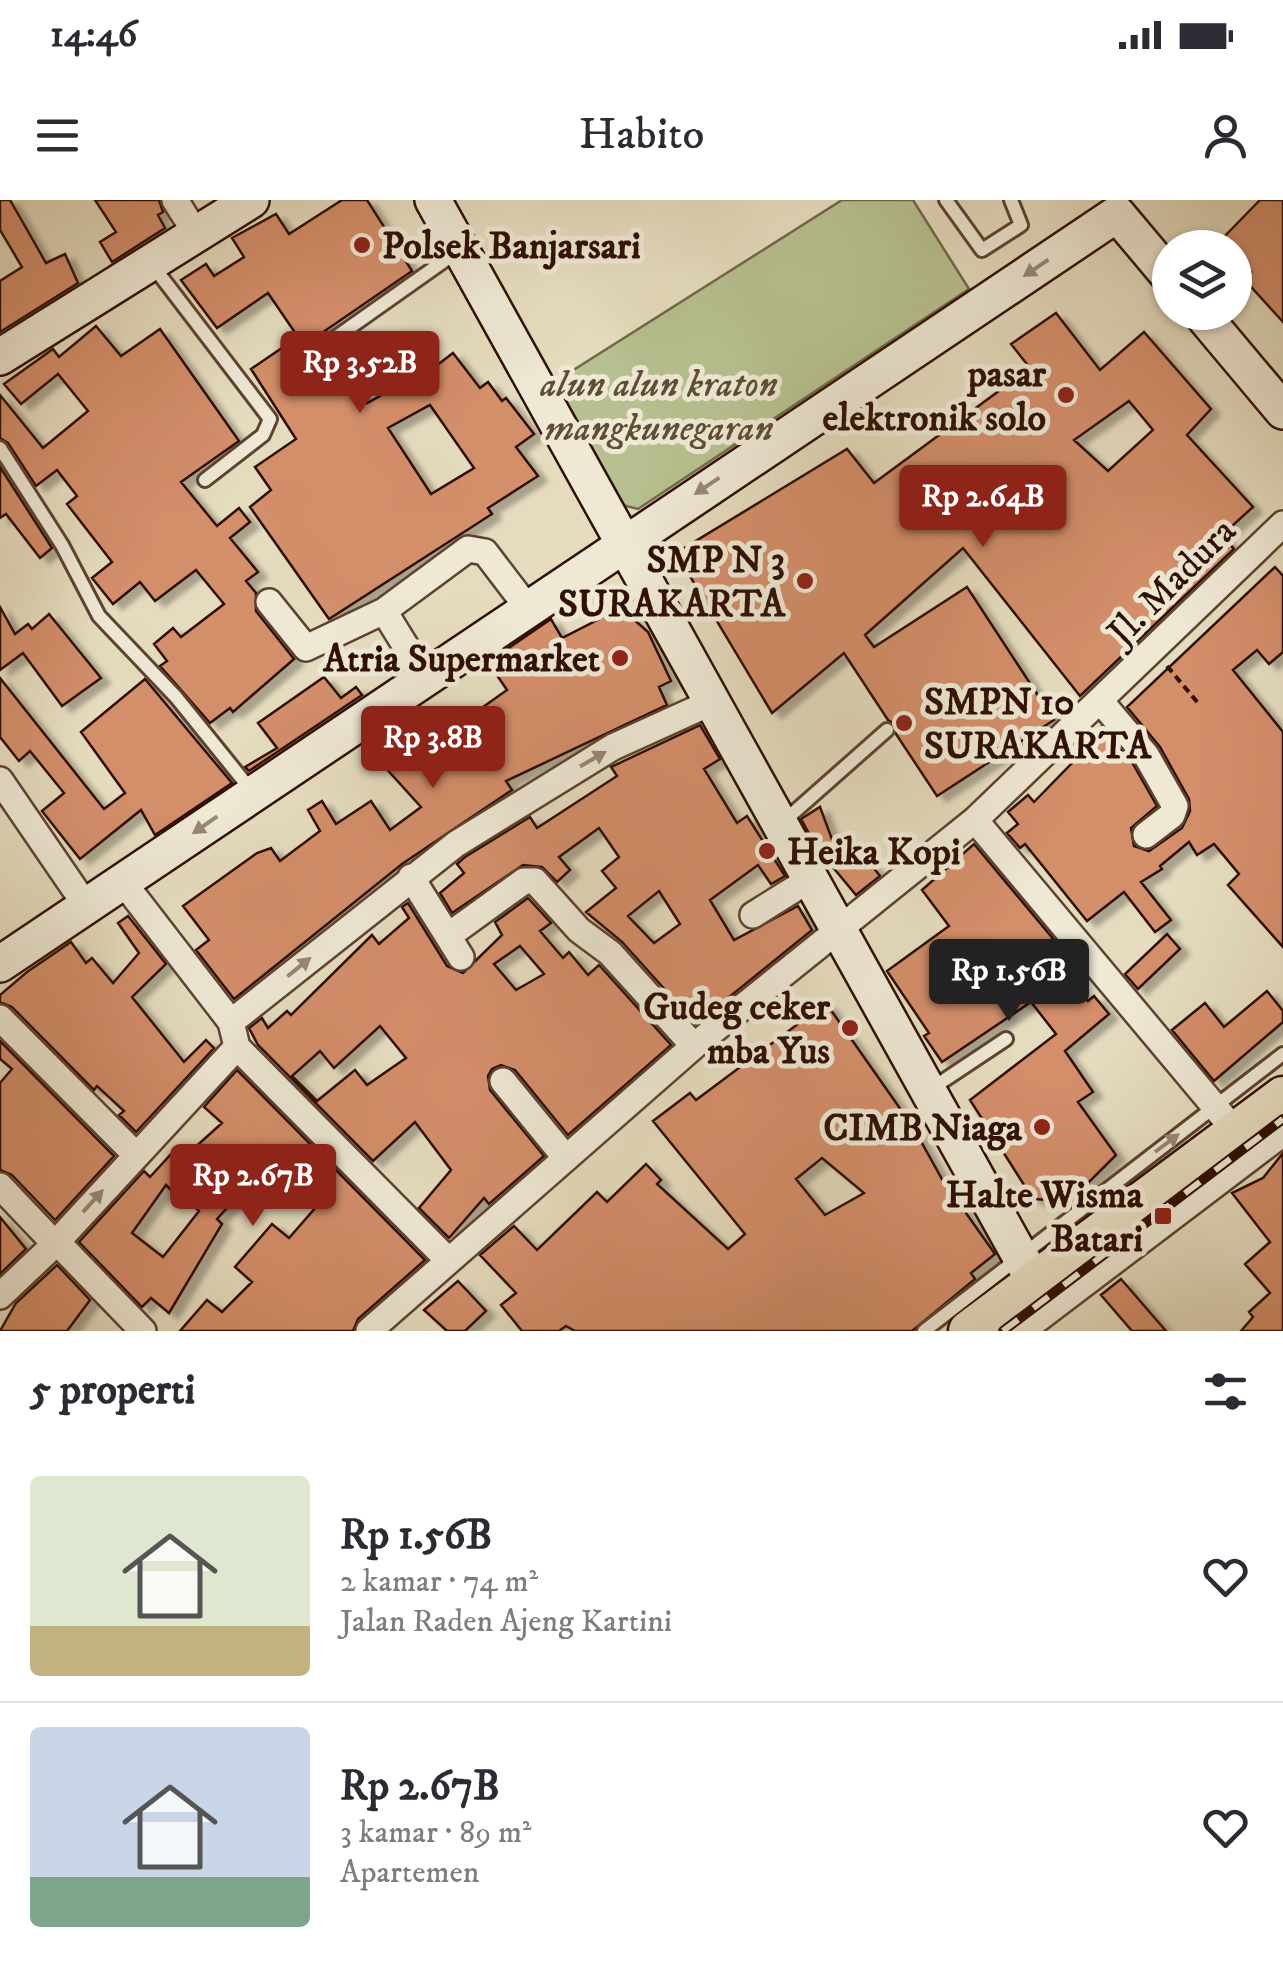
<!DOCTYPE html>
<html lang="id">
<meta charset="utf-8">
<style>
body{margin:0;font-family:"IM FELL DW Pica",serif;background:#f7f7f7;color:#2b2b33;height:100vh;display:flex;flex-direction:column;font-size:38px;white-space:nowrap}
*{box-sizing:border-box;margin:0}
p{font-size:32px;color:#7c7c81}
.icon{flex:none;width:55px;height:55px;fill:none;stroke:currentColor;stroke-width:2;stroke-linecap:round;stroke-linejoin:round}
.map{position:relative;height:1131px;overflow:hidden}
.side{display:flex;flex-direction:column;background:#fff;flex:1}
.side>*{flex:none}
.buttons{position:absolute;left:1152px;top:30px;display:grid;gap:20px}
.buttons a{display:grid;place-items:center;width:100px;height:100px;border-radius:50%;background:#fff;box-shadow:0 2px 8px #0004;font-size:50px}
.price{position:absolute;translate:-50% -85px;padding:0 22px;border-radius:10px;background:#8f2418;color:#fff;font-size:32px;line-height:65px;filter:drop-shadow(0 2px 5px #0008)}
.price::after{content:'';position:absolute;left:50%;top:60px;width:30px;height:22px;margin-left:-15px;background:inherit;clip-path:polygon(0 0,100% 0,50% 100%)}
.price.current{background:#222;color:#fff}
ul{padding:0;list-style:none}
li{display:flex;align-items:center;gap:30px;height:250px;padding:0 30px}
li+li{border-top:2px solid #e1e1e2}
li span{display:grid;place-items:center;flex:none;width:280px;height:200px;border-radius:10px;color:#555}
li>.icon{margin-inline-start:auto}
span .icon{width:120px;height:120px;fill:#fffc;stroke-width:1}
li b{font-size:42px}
h2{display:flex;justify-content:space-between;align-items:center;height:120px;padding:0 30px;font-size:42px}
.status{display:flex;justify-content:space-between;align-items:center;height:70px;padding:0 50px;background:#fff;direction:ltr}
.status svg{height:28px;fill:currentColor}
header{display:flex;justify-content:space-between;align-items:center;height:130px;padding:0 30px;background:#fff;font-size:45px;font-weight:600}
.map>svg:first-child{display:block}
.green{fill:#b7c090;stroke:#736848;stroke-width:2.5}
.building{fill:#d38e6a;stroke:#2f1001;stroke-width:2.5;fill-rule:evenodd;filter:url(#shadow)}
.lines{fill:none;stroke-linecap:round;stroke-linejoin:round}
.service-casing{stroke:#5c4330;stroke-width:18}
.minor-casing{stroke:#5c4330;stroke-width:30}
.secondary-casing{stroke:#2f1001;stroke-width:40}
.primary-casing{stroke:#2f1001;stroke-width:45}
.path{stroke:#2f1001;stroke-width:4;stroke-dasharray:8 5;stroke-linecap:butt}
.service{stroke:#eee8d5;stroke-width:12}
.minor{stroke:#eee8d5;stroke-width:25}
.secondary{stroke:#eee8d5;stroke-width:35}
.primary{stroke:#e5dcbf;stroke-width:40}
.rail-casing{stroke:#2f1001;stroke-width:10}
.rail{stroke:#eee8d5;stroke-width:6;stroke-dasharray:19;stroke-linecap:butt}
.oneway{fill:#988776}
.poi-dot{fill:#8f2418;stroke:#eee8d5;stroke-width:4}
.labels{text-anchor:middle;stroke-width:10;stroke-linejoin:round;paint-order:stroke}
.poi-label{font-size:38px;font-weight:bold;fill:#2f1001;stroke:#eee8d5;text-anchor:end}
.park-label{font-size:38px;font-style:italic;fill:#5f4e33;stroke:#eee8d5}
.street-label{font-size:38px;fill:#2f1001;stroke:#eee8d5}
</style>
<div class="status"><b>14:46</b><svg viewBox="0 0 49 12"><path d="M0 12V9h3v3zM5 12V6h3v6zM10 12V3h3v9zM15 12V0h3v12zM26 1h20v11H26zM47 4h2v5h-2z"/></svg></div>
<header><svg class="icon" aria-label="menu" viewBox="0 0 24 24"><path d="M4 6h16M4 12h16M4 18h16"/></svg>Habito<svg class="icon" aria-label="person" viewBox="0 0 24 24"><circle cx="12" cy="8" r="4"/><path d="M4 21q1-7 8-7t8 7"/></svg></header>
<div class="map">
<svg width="1283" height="1131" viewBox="0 0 1283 1131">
<defs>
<filter id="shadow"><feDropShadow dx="9" dy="5.5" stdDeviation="2.5" flood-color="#0004"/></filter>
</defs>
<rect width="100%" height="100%" fill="#e5dcbf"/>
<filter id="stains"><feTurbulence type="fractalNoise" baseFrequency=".002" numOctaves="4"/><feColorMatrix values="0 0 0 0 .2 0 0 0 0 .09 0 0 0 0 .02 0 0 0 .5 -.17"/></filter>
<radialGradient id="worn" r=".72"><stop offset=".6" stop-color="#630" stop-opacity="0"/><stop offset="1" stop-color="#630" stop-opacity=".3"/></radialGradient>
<path class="green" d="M842,0H913L969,89L638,309L618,304L553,183Z"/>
<path class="building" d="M0,0H10L46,63L65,54L78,83L0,132V81L22,67L0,30Z
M95,0H159L163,12L158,15L165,28L112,62L100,42L116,32Z
M342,0H367L412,71L313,139L345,188L354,183L367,203L409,180L411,185L453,153L480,188L488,182L502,201L506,198L534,234L516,247L538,276L488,308L492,314L329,419L250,307L271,290L255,267L296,239L251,169L298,137L268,93L217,128L181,80L206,64L214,76L244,57L232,38L276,14L289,34ZM430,205L474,268L431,294L388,228Z
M1260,0H1283V122L1244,79L1251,72L1235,56V48L1220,41Z
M1056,113L1100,170L1144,132L1211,209L1187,235L1253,307L1222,335L1234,349L1080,496L963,348L865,435L874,447L967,387L1054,520L937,596L896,534L895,524L888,520L844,453L772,513L676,353L847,249L874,283L1030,168L1011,144ZM1129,201L1153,230L1108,271L1074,240Z
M96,126L121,156L160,129L239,241L181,282L217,326L239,308L250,322L230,338L258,372L246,381L256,393V411L294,459L233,512L230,508L210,523L160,466L167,461L154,444L173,428L181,437L224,404L196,370L155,401L140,382L113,404L92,378L112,362L67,304L77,296L57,270L36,286L8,243L0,238V195L43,248L88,211L58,174L21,204L4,184L53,149L59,157Z
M0,267L52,348L40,358L6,314L0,318Z
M1275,367L1283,376V452L1269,464L1257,450L1233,470L1283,532V747L1228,685L1239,674L1214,644L1197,655L1189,642L1160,666L1162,669L1141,682L1171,720L1155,732L1124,692L1087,721L1025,644L1020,648L1007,633L1018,624L1008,612L1028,595L1034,602L1077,558L1080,562L1103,539L1096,532L1101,527L1133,564L1157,606L1131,628L1134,646L1149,651L1182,628L1190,611L1189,599L1160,547L1127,507Z
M0,407L15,434L28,424L32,429L49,414L101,478L62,506L23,453L0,470Z
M613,412L631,417L648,432L671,481L659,487L667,505L506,581L512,590L402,664L234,799L196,750L209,740L183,706L257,653L271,648L280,661L320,631L308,610L322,601L336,624L371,601L390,630L421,607L384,566L398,554L384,537L408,518L429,546L487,513L483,507L507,490L488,462L551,419L562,438Z
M324,477L341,498L356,487L362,495L249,571L245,567L277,548L258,523Z
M0,478L104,609L125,593L81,532L145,479L232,583L155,635L141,610L80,659L42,611L64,593L30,551L19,561L0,537Z
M700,525L720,559L704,569L737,623L747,616L785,676L771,684L758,665L710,700L734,740L798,706L812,730L696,824L622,742L586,712L616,688L602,671L619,657L599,628L559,657L570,670L557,682L542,667L523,665L452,713L440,693L464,673L457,664L465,657L530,617L537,628L617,576L611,567ZM659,691L680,724L654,743L628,716Z
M820,607L840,661L857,647L880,676L856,695L817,648L801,619Z
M974,644L1055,741L1041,751L1067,782L1070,779L1088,801L1094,796L1109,814L1065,851L1093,892L1078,902L1116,955L1070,1001L1033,999L970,900L1056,834L1031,802L942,862L924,836L929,833L887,771L949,726L922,690Z
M528,698L551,723L540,731L563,758L569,752L588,775L599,765L671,845L568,935L515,870L501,865L492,869L488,876L490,890L544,956L489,1004L484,998L449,1038L419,1008L451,970L415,922L373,961L258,845L249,828L262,818L268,828L287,811L291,815L372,735L379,744L409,718L402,707L408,703L447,766L463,773L502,735L495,722ZM520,746L544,774L516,790L494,764ZM380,826L406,858L367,885L355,870L317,901L292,876L320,851L334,868Z
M128,716L166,764L132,797L184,862L206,840L214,848L136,932L119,915L124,911L97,886L94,890L12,807L0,802V795L27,772L71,742L86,763L92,758L113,783L139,753L118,723Z
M1167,734L1180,749L1138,789L1125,774Z
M1267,791L1283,811V822L1214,881L1172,830L1205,803L1224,827Z
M826,803L913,927L958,1008L961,1006L995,1054L971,1073L975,1079L912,1131H575L566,1126L559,1131H522L501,1105L516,1093L480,1055L514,1026L537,1050L597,992L607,1002L646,964L661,980L657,984L728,1049L745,1034L653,921L690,893L696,900ZM822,958L864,993L825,1015L796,979Z
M0,841L114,956L55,1020L12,975L0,970V883L12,869L0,859Z
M237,870L425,1060L358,1119L353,1131H180L207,1100L222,1112L252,1082L235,1067L272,1024L289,1038L316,1007L267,964L217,1019L222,1024L169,1113L151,1098L142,1107L79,1042L144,971L150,977L172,953L180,961L222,923L204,907ZM166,985L171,990L174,986L199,1011L163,1057L132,1033Z
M1283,953V1131H1241L1253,1117L1249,1112L1270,1093L1245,1064L1270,1042L1232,993L1263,978Z
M0,1017L26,1049L0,1074Z
M57,1065L90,1100L67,1131H0L16,1103Z
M1121,1079L1166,1131H1132L1101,1095Z
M458,1081L486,1111L465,1131H447L424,1110Z"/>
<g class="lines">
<defs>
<path id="service" d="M946,0L982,50L1021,25L1011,0
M153,66L270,219L263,235L205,280
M335,138L458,51
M0,248L62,345L99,416L176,497L251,590
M783,622L887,530
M931,889L1006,839
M924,1131L1283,854"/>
<path id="minor" d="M175,0L197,35
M269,402L306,448L384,411
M424,476L384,411L468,349L485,352L527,407
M1102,503L1146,555L1175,606L1172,615L1146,635
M0,580L87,707
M975,620L1236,932
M411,677L461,757
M123,682L231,822
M753,715L812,678
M448,736L524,681H535L579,730L610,753L694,846
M0,818L135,954
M237,847L447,1059
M503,881L565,957
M0,986L55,1044
M57,1042L143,1131
M0,1096L55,1044L237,847L231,822L456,644L613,547L712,502
M369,1131L694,846L975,620L1283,324
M1022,1131L1283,933"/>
<path id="secondary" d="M433,0L1034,1081
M1200,112L1283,211
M0,157L251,0
M0,764L1117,14L1170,77"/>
<path id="primary" d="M969,1131L1283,897"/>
</defs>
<use href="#service" class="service-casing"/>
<use href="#minor" class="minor-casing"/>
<use href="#secondary" class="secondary-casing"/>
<use href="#primary" class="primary-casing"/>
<path class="path" d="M1167,466L1198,503"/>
<use href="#service" class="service"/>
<use href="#minor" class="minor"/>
<use href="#secondary" class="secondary"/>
<use href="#primary" class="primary"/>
<defs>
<path id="rail" d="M1003,1131L1283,919"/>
</defs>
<use href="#rail" class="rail-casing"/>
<use href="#rail" class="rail"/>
</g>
<defs><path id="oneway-solid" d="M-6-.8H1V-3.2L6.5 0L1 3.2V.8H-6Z" transform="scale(2.5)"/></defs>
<g class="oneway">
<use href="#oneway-solid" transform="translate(1036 68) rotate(146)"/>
<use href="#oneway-solid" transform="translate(707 286) rotate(146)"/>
<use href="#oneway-solid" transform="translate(593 559) rotate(-30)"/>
<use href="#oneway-solid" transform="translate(205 625) rotate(145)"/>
<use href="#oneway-solid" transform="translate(299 767) rotate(-39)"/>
<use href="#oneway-solid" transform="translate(1167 943) rotate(-37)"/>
<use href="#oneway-solid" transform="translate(93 1001) rotate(-48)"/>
</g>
<g class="poi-dot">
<circle cx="362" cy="45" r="10"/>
<circle cx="1066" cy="195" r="10"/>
<circle cx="805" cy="381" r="10"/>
<circle cx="620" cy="458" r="10"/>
<circle cx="904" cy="523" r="10"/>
<circle cx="767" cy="651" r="10"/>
<circle cx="850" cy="828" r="10"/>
<circle cx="1042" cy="927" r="10"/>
<rect x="1153" y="1006" width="20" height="20" rx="5"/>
</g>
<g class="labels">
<g class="poi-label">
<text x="382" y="58" text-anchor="start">Polsek Banjarsari</text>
<text x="1046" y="186">pasar<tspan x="1046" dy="44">elektronik solo</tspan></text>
<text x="785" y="372">SMP N 3<tspan x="785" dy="44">SURAKARTA</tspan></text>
<text x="600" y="471">Atria Supermarket</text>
<text x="924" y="514" text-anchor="start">SMPN 10<tspan x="924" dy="44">SURAKARTA</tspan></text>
<text x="787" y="664" text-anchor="start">Heika Kopi</text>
<text x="830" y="819">Gudeg ceker<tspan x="830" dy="44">mba Yus</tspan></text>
<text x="1022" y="940">CIMB Niaga</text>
<text x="1143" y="1007">Halte Wisma<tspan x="1143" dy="44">Batari</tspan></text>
</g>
<g class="park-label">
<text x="659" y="196">alun alun kraton<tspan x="659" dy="44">mangkunegaran</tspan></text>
</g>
<g class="street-label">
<text transform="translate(1171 381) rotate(-45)" y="13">Jl. Madura</text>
</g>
</g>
<rect width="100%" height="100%" filter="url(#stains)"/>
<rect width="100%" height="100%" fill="url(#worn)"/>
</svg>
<div class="buttons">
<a><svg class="icon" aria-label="layers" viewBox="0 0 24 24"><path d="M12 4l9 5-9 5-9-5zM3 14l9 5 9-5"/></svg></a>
</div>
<b class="price" style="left:360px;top:216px">Rp 3.52B</b>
<b class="price" style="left:983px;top:350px">Rp 2.64B</b>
<b class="price" style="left:433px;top:591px">Rp 3.8B</b>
<b class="price current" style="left:1009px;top:824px">Rp 1.56B</b>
<b class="price" style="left:253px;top:1029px">Rp 2.67B</b>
</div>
<section class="side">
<h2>5 properti<svg class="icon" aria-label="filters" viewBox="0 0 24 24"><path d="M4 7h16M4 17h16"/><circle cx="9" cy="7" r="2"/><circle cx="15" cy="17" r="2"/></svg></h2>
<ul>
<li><span style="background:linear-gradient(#dfe7d0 75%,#c2b280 0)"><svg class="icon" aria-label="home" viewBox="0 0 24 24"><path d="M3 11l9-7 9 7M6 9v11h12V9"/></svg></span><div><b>Rp 1.56B</b><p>2 kamar · 74 m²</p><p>Jalan Raden Ajeng Kartini</p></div><svg class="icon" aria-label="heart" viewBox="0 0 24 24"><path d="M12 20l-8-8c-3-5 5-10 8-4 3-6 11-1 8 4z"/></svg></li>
<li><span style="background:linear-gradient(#c9d6e8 75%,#7fa58c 0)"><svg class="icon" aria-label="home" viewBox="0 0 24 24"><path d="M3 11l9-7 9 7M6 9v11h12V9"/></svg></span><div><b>Rp 2.67B</b><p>3 kamar · 89 m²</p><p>Apartemen</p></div><svg class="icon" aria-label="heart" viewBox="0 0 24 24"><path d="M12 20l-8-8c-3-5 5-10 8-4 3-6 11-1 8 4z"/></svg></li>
</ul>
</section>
